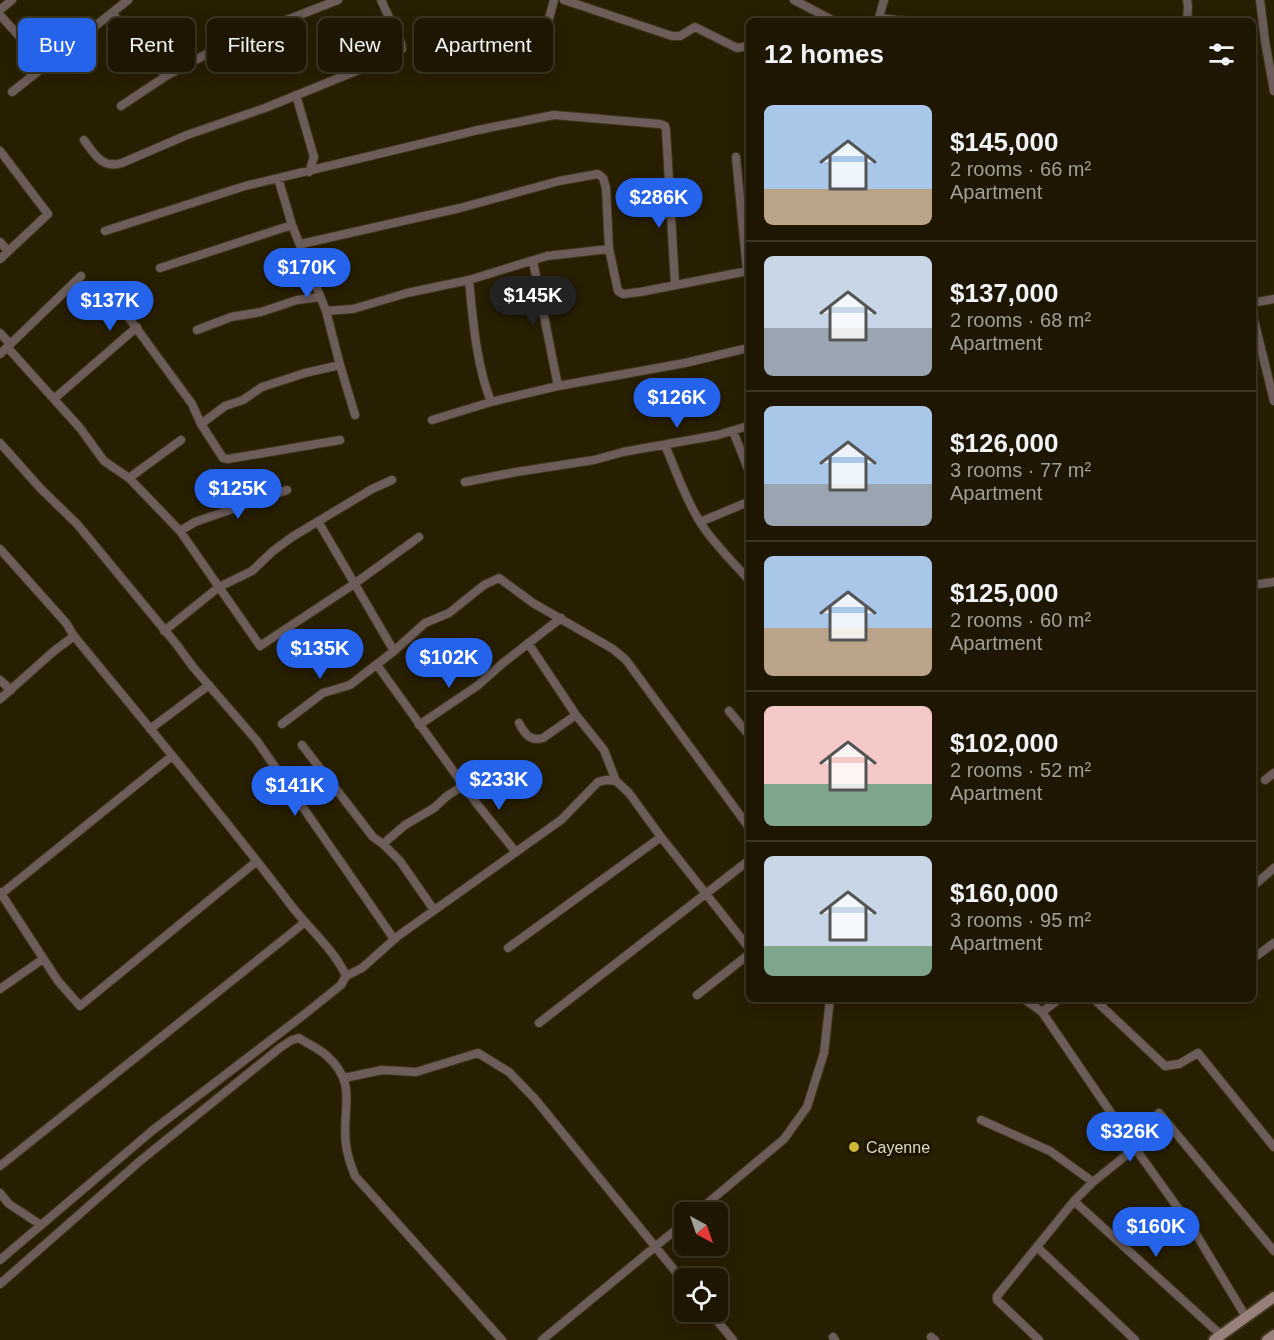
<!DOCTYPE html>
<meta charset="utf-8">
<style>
body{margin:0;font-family:Arial,sans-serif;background:#2b2311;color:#f1f3f6;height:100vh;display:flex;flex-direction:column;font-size:22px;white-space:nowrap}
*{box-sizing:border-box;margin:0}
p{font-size:20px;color:#a19f99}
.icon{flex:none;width:33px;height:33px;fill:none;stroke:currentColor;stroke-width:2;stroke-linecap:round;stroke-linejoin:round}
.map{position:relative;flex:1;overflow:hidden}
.details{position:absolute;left:746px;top:18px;width:510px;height:984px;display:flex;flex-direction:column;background:#1e1602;border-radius:9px;box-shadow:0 3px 15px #0003,0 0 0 2px #3c3524}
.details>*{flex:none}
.guide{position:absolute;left:18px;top:18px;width:570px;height:54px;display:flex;gap:12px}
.needle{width:39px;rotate:140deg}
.fabs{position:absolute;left:674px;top:1202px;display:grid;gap:12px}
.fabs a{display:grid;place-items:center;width:54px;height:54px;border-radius:9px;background:#1e1602;box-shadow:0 3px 15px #0003,0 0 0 2px #3c3524;font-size:30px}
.price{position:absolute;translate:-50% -51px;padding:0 14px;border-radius:21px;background:#2563eb;color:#fff;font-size:20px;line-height:39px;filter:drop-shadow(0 2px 3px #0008)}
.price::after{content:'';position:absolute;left:50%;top:36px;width:18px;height:14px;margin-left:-9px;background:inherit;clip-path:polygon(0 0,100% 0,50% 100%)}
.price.active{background:#222;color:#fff}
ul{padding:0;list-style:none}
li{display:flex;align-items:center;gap:18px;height:150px;padding:0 18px}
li+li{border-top:2px solid #3c3524}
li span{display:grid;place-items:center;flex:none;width:168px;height:120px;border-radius:9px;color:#555}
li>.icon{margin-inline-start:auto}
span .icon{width:72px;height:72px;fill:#fffc;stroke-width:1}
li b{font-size:26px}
h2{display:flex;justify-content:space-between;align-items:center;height:72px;padding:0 18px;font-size:26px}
.pill{padding:0 21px;border-radius:9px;background:#1e1602;box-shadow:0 3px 15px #0003,0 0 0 2px #3c3524;font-size:21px;line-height:54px}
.pill.active{background:#2563eb;color:#fff}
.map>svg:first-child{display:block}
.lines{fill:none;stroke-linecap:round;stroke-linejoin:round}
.street-casing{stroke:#41381e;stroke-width:10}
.secondary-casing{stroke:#41381e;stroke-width:14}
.street{stroke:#6d5d5a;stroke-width:8}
.secondary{stroke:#99817b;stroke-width:10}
.poi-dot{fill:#cfb837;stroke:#1e1500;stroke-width:2}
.labels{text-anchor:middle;stroke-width:6;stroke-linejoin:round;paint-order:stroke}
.poi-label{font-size:16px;fill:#ded8c8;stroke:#1e1500;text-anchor:start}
</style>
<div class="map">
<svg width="1274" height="1340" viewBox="0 0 1274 1340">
<rect width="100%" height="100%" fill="#281e02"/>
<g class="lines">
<defs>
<path id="street" d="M564,0L672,36H680L695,27L737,48L748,46
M794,0L834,21
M1260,0L1265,41L1274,91
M0,10L12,0
M112,13L166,76
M0,15L46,66
M879,18L905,21
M878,21L884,0
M1187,21L1188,7L1187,0
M540,52L554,0
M12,92L128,0
M296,95L314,157L309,172
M121,106L166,76L225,44L338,0
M84,140C95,155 102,169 122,163L187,135L265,108L398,54L402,49L401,43L381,0
M0,151L48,214L0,259
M736,157L747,271
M278,178L292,225L326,311L340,365L355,415
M105,231L245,186L478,130L554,115L660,124L665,126L666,130L675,284
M0,242L8,251
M301,244L460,208L559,181L598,174L603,178L606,188L609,249L618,291L623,294L640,292L748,271
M533,261L558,386
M160,268L292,225
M469,280C473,321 476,363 491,402
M112,295L192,404L201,424L223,458L228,459L340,440
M1252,303L1274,299
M326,311L353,309L407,293L469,280L547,256L609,249
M1252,312L1274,401
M197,330L231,317L261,312L297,300L320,297
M0,333L10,344
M7,347L80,428L104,461L129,478L180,531L260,646L354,584L419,537
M0,354L81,276
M55,398L137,327
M432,420L491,402L558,386L685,363L748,348
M201,424L225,406L243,400L262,387L305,373L340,365
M733,431L748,469
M0,443L41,489L77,524L177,645L193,667L257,741L394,939
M665,445C676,471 685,498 700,522C713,543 732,561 748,579
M129,478L181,440
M465,482L516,472L594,460L623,452L718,435L748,426
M700,522L748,502
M319,523L394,651
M180,531L195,522L287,490
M0,549L66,623L74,636C147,725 221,813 290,904C308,928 334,949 346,976
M1252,585L1274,582
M164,631L219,587L252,571L273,551L292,537L372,489L392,480
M528,643L576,715L604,750L616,781L629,793L661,837L748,947
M377,665L477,804L515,851
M0,680L11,690
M0,699L54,651L74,636
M729,711L748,734
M519,723C524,733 530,742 543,738L576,715
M282,724L323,693L350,685L394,651L425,623L449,613L484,585L499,578L533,603L613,649L626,660L748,826
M419,725L477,686L503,663L561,618
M150,729L209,685
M302,745L373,837L383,844L400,861L434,910
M1265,780L1274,773
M383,844L405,825L434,808L447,796L464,785
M1252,887L1274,868
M0,892L58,981L80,1006L257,861
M1,894L172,756
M508,948L661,837
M1252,959L1274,943
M0,989L43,959
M697,995L748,955
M1024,999L1042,1012L1135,1148L1193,1229L1246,1317
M1094,999L1165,1066L1179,1064L1198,1053L1274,1147
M1042,1012L1059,999
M539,1023L748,861
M344,1078L382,1070L416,1072L478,1053L509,1072L535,1099L684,1282
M1159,1113L1274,1251
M981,1120L1050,1151L1093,1182
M0,1166L304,923
M0,1193L9,1204L41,1225
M1074,1201L1221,1335
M697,1212L784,1139L807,1107L824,1053L830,999
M1037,1247L1135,1340
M0,1260L153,1130L301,1017L341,985L346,976L362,968L398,936L561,820L598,782L606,780L616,781
M0,1284L140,1161L281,1047L292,1040L299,1038C308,1044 320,1049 327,1056C359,1084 341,1110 346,1144C347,1155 351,1166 355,1176L502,1340
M709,1311L733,1340
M833,1337L835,1340
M931,1337L935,1340
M542,1340L684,1223
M1039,1340L997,1300V1296L1074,1201L1093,1182L1135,1148"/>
<path id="secondary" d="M1214,1340L1274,1297
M1267,1340L1274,1335"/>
</defs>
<use href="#street" class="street-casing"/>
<use href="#secondary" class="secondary-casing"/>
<use href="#street" class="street"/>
<use href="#secondary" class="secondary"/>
</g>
<circle class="poi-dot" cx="854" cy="1147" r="6"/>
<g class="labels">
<g class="poi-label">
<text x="866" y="1153">Cayenne</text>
</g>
</g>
</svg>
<div class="fabs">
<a><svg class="needle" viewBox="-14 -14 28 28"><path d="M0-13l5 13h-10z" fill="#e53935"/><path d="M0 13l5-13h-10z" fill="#a19f99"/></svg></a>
<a><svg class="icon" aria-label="locate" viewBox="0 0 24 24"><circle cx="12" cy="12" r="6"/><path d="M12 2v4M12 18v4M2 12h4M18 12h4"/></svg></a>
</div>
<b class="price" style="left:659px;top:229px">$286K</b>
<b class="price" style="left:307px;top:299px">$170K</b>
<b class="price active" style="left:533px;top:327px">$145K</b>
<b class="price" style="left:110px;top:332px">$137K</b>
<b class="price" style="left:677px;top:429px">$126K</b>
<b class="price" style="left:238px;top:520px">$125K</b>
<b class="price" style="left:320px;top:680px">$135K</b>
<b class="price" style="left:449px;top:689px">$102K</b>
<b class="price" style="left:499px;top:811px">$233K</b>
<b class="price" style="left:295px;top:817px">$141K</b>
<b class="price" style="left:1130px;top:1163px">$326K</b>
<b class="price" style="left:1156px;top:1258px">$160K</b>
<div class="guide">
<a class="pill active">Buy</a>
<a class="pill">Rent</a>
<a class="pill">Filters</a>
<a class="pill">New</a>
<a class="pill">Apartment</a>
</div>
<section class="details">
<h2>12 homes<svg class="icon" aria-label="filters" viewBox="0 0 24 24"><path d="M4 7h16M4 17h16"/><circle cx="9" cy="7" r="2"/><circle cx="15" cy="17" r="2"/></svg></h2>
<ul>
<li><span style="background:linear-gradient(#a9c7e8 70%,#b9a48a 0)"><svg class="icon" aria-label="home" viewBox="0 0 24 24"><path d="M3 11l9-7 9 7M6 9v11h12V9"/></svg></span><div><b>$145,000</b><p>2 rooms · 66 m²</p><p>Apartment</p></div></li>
<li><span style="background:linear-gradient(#c9d6e8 60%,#9aa5b1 0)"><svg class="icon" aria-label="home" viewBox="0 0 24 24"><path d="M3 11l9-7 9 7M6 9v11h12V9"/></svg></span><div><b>$137,000</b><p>2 rooms · 68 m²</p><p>Apartment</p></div></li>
<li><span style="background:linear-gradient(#a9c7e8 65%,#9aa5b1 0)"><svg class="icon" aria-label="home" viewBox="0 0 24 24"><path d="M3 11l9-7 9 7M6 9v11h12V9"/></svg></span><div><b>$126,000</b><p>3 rooms · 77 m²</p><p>Apartment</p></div></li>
<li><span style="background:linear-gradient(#a9c7e8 60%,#b9a48a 0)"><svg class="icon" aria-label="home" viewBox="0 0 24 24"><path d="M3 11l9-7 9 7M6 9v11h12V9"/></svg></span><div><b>$125,000</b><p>2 rooms · 60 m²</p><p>Apartment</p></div></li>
<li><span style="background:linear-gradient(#f6c9c9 65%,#7fa58c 0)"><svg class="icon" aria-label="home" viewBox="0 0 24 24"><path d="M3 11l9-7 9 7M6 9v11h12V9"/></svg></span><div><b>$102,000</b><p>2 rooms · 52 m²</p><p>Apartment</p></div></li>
<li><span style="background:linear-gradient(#c9d6e8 75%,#7fa58c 0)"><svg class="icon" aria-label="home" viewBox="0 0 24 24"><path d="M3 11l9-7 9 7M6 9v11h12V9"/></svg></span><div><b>$160,000</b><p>3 rooms · 95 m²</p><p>Apartment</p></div></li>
</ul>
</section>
</div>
